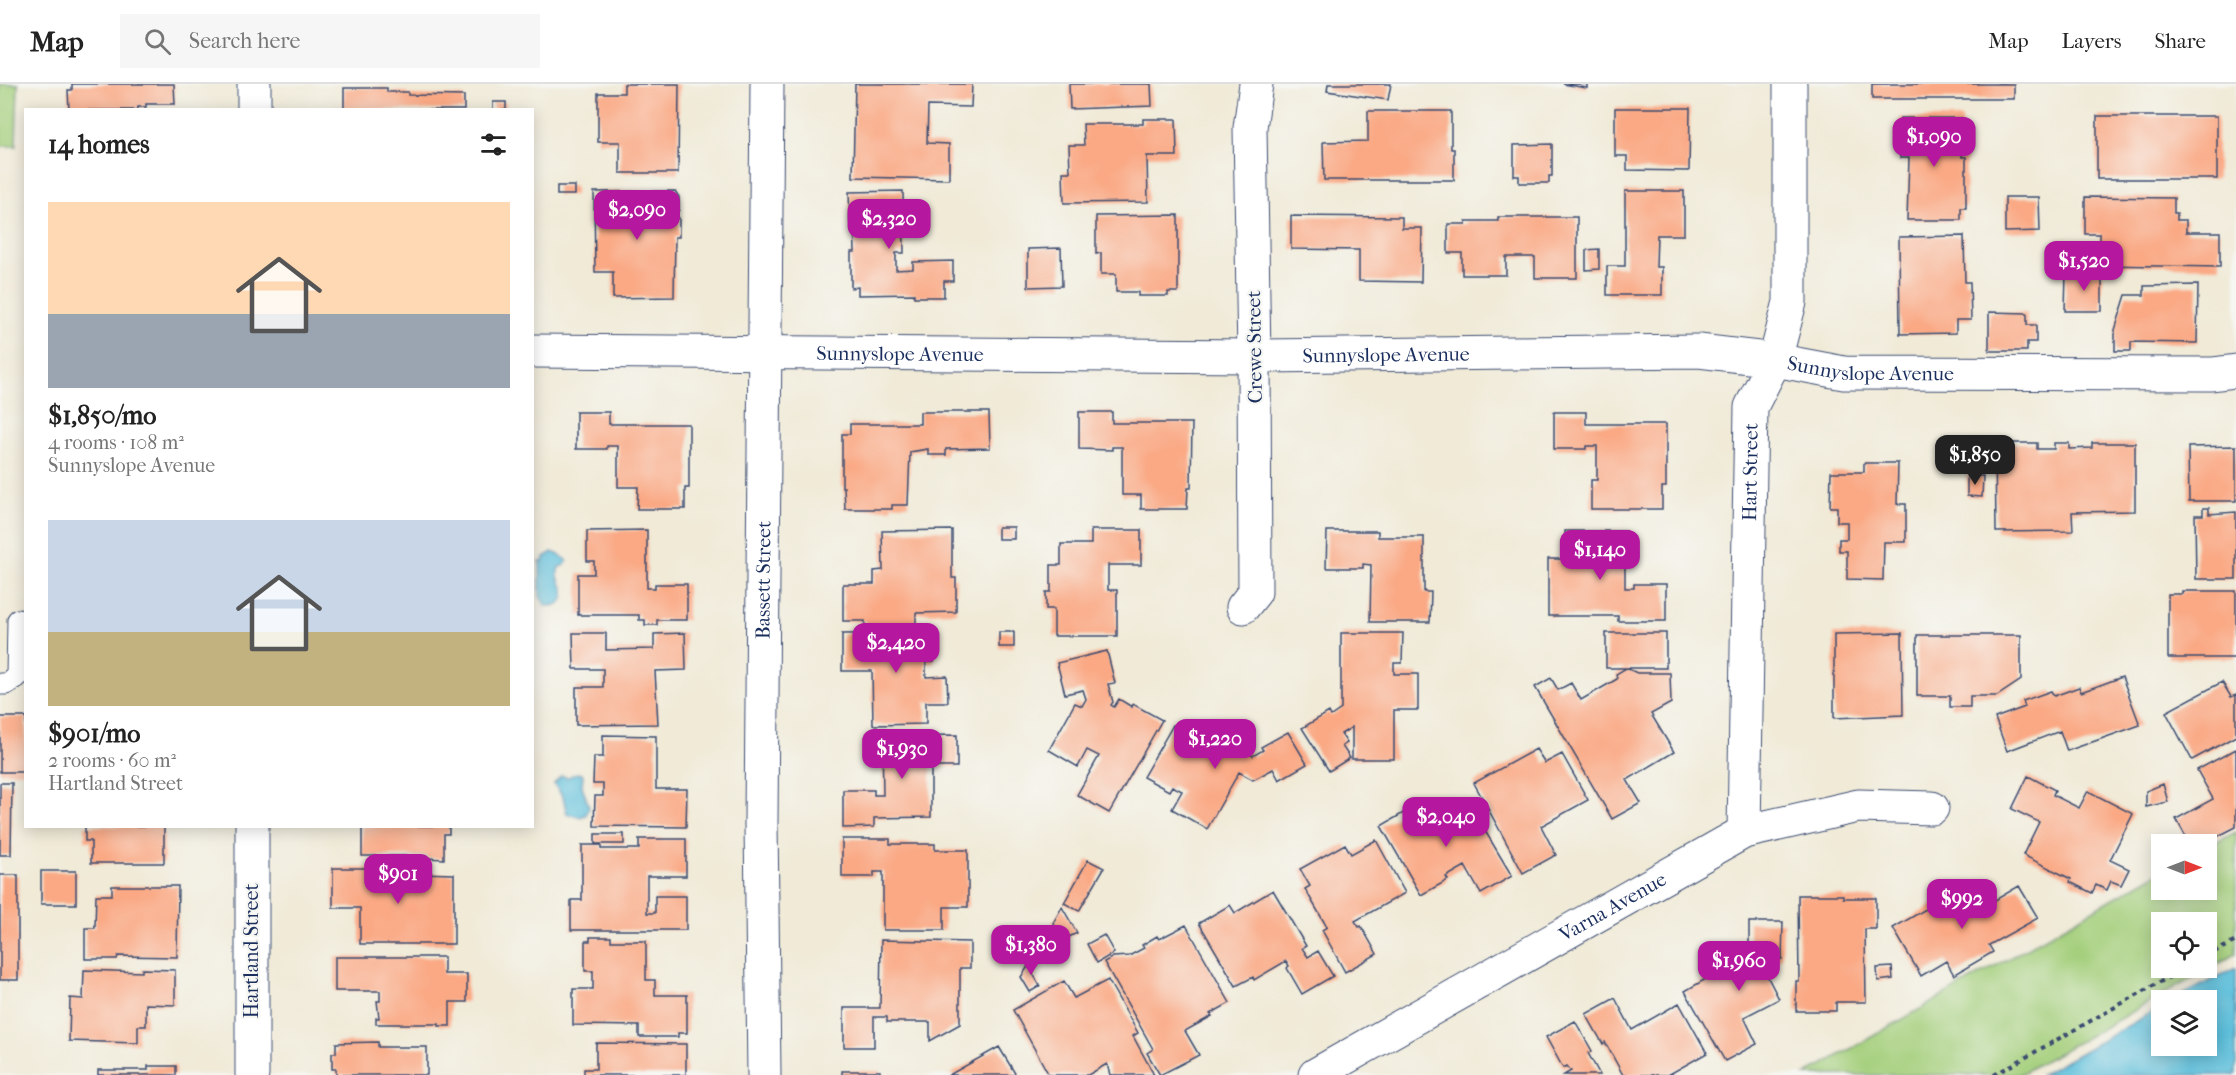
<!DOCTYPE html>
<meta charset="utf-8">
<style>
body{margin:0;font-family:"IM FELL French Canon",serif;background:#f6f6f6;color:#222;height:100vh;display:flex;flex-direction:column;font-size:22px;white-space:nowrap}
*{box-sizing:border-box;margin:0}
p{font-size:20px;color:#767676}
.icon{flex:none;width:33px;height:33px;fill:none;stroke:currentColor;stroke-width:2;stroke-linecap:round;stroke-linejoin:round}
.map{position:relative;flex:1;overflow:hidden}
.panel{position:absolute;left:24px;top:24px;width:510px;height:720px;display:flex;flex-direction:column;background:#fff;border-radius:0px;box-shadow:0 3px 15px #0003}
.panel>*{flex:none}
.needle{width:39px;rotate:90deg}
.fabs{position:absolute;left:2151px;top:750px;display:grid;gap:12px}
.fabs a{display:grid;place-items:center;width:66px;height:66px;border-radius:0px;background:#fff;box-shadow:0 3px 15px #0003;font-size:30px}
.price{position:absolute;translate:-50% -51px;padding:0 14px;border-radius:12px;background:#b5179e;color:#fff;font-size:20px;line-height:39px;filter:drop-shadow(0 2px 3px #0008)}
.price::after{content:'';position:absolute;left:50%;top:36px;width:18px;height:14px;margin-left:-9px;background:inherit;clip-path:polygon(0 0,100% 0,50% 100%)}
.price.on{background:#222;color:#fff}
ul{padding:0;list-style:none}
li{display:grid;align-content:center;gap:12px;height:318px;padding:0 24px}
li span{display:grid;place-items:center;height:186px;border-radius:0px;color:#555}
li>.icon{margin-inline-start:auto}
span .icon{width:108px;height:108px;fill:#fffc;stroke-width:1}
li b{font-size:26px}
h2{display:flex;justify-content:space-between;align-items:center;height:72px;padding:0 24px;font-size:26px}
header{display:flex;align-items:center;gap:36px;box-sizing:border-box;height:84px;padding:0 30px;background:#fff;border-bottom:2px solid #e0e0e0}
header strong{font-size:28px}
nav{display:flex;gap:33px;margin-inline-start:auto;font-size:21px}
.search{width:420px;height:54px;background:#f6f6f6;display:flex;align-items:center;gap:15px;box-sizing:border-box;padding:0 21px;border-radius:0px;color:#767676;font-size:22px}
.map>svg:first-child{display:block}
.green{fill:#a4cf7c;stroke:#607f6d;stroke-width:1.5;fill-rule:evenodd}
.water{fill:#5dbfdb;stroke:#3c779c;stroke-width:1.5}
.building{fill:#faa984}
.lines{fill:none;stroke-linecap:round;stroke-linejoin:round}
.lane-casing{stroke:#3b4b70;stroke-width:23}
.street-casing{stroke:#3b4b70;stroke-width:35}
.path{stroke:#3b4b70;stroke-width:4;stroke-dasharray:4.5 4.5;stroke-linecap:butt}
.lane{stroke:#fff;stroke-width:21}
.street{stroke:#fff;stroke-width:33}
.labels{text-anchor:middle;stroke-width:4.5;stroke-linejoin:round;paint-order:stroke}
.street-label{font-size:20px;fill:#1b2f5e;stroke:#f6f6f2}
</style>
<header>
<strong>Map</strong>
<div class="search"><svg class="icon" aria-label="search" viewBox="0 0 24 24"><circle cx="10" cy="10" r="6"/><path d="M15 15l6 6"/></svg>Search here</div>
<nav><a>Map</a><a>Layers</a><a>Share</a></nav>
</header>
<div class="map">
<svg width="2236" height="991" viewBox="0 0 2236 991">
<rect width="100%" height="100%" fill="#f6f6f2"/>
<filter id="ink" filterUnits="userSpaceOnUse"><feTurbulence type="fractalNoise" baseFrequency=".0167" numOctaves="2"/><feDisplacementMap in="SourceGraphic" scale="12" xChannelSelector="R" yChannelSelector="G"/><feConvolveMatrix kernelMatrix="1 2 1 2 8 2 1 2 1" color-interpolation-filters="sRGB"/></filter>
<filter id="wash" filterUnits="userSpaceOnUse"><feTurbulence type="fractalNoise" baseFrequency=".008" numOctaves="4" result="noise"/><feDisplacementMap in="SourceGraphic" scale="24" xChannelSelector="R" yChannelSelector="G"/><feGaussianBlur stdDeviation="1.35" result="paint"/><feColorMatrix in="noise" values="0 0 0 0 0 0 0 0 0 0 0 0 0 0 0 0 0 1.4 0 .05"/><feComposite in="paint" operator="in"/></filter>
<g filter="url(#wash)">
<rect width="100%" height="100%" fill="#f0ead7"/>
<path class="green" d="M0,0H18L16,62H0Z
M2236,748V870L2019,991H1805L2161,787L2162,806H2206L2207,763ZM2162,838H2206V884H2162Z"/>
<path class="water" d="M552,468C556,469 564,473 567,477L565,481L559,483C558,487 557,488 558,492C559,498 563,501 564,506C566,518 556,524 545,521L540,512V478H543L544,473Z
M578,689L583,691L582,702L589,723L586,731L580,733L567,730L563,713L554,700L561,692L568,693Z
M2236,884V991H2041L2161,923L2162,962H2206V916H2173Z"/>
<g id="blocks">
<path class="building" d="M72,0H174L175,20H146V23H138V26H69L68,6H72Z
M624,0H679L678,89H620V58H598V9H624Z
M855,0H972L971,23L928,22L927,59L949,60V95L853,93Z
M1069,0H1151L1152,22L1070,25Z
M1328,0H1391L1388,16L1327,7Z
M1563,0H1587V4Z
M1872,0H2014V15H1872Z
M344,4H387V8H408V11L464,12V26H344Z
M493,18H506V26H493Z
M1615,24H1690L1689,87L1627,86V72H1615Z
M1368,27H1451V65H1454V96H1324L1323,58L1368,57Z
M2097,32H2217V95H2097Z
M1900,34H1962V73H1966V124H1961V136H1907L1909,74H1900Z
M1143,35H1176L1177,72H1147L1148,118L1064,119L1063,88H1070L1069,61H1084L1083,40H1143Z
M1552,60V92H1549V99H1519V92H1514V61Z
M557,102H575V111H557Z
M675,107L679,113V126L675,130V134H679V153H675L674,213L613,214V188H595L594,108Z
M903,107L904,169H896V186L913,185V178L953,177V197H944V213H914V210L858,211V203L851,204V168H855L854,138H850L849,108Z
M1625,107H1684V151H1657L1656,183H1662V211H1607V182H1625Z
M2005,113H2039L2040,147L2005,148Z
M2085,113L2174,114V129H2177V136H2186V148H2220V183L2100,181V150H2085Z
M1178,131V208H1168V212H1138V208H1116V190H1101V169L1096,170V132Z
M1291,132L1402,133V144H1422L1421,198L1359,197V166L1291,165Z
M1498,133H1577V194H1535V173H1506V191H1462V169H1448V140H1466V137H1498Z
M1964,152L1965,198H1970L1971,236H1956V249L1900,250L1899,153Z
M1061,164L1062,202L1028,203V165Z
M1599,165V185L1586,186V166Z
M2066,188L2102,189V227H2065Z
M2198,201L2197,259L2131,258V267H2115V246L2126,211H2144V202Z
M1989,228L2027,229V241H2036V258H2027V267H1989Z
M576,328H609V340H689V404H685V425H637L638,403H618V362H607V365H576Z
M920,328H989L990,364L946,365V371H928V365L910,368L908,421H892V425H845L844,403H842V350H850V340H920Z
M1079,328H1112V339H1192L1191,404H1188L1187,425H1141V411H1122V363H1112V366L1079,365Z
M1554,328H1586V340H1666V403H1662V425H1591V396H1597V362H1586V365H1554Z
M1995,359H2037V365H2054V359H2069V365L2092,364V359H2135V427L2072,428L2073,447L1996,448Z
M2236,362V417H2189L2188,363Z
M1864,379H1898L1897,420H1906V458H1884L1883,496L1847,495V467H1839V455H1847V438H1837V423H1830L1831,388H1864Z
M1967,392H1983L1982,413L1967,412Z
M2203,424H2209V430L2236,428V495H2196L2195,431H2203Z
M998,443H1014V455H998Z
M647,446V504H655V500H687V536H657V541H645V536H639V531H578V490H594V477H587V447Z
M952,446V494H956V528L916,529V543L865,544V537H843V500H874V487L883,486L882,447Z
M1091,446H1141V481H1108V506H1117V552H1054V525H1046V508H1051V481H1061V460H1091Z
M1327,447H1378V453H1424V508H1431L1430,538H1370L1371,481L1363,480V484H1326Z
M1565,447H1625V504H1634V500H1666V537H1618V532H1548V475H1565Z
M2182,507H2236V574H2168V510H2182Z
M999,548H1014V563H999Z
M573,549H606V566L654,565V550L685,549L686,586L655,587L658,640L576,641V603H603V585H574Z
M934,549V578H926V593L947,592L948,618H926V640L873,641L872,587H842V550Z
M1341,549H1403L1402,579H1394V590H1418V626H1394V675H1352V643L1341,650L1347,659L1342,662L1350,674L1329,687L1302,644L1329,628L1331,632L1341,625Z
M1606,549H1666V584H1606Z
M1902,549L1903,631L1834,634V550Z
M1917,551H2021V596L1997,612H1970V623H1950V612H1917Z
M1107,567L1115,599L1108,600L1113,618L1111,621L1114,623L1119,615L1132,623L1133,620L1162,636L1109,729L1077,711L1099,672L1087,666L1078,683L1049,666L1075,619L1082,622L1086,615L1083,606L1065,610L1057,579Z
M1626,584L1637,589H1670L1671,619L1651,630L1674,668L1627,696L1641,719L1612,735L1535,603L1551,594L1558,606L1571,599L1581,616L1617,595L1616,590Z
M2122,593L2140,641L2067,667L2060,647L2007,667L1995,634L2025,623L2023,617L2051,607L2054,612L2079,603L2081,608Z
M2222,598L2231,613L2236,611V652L2192,676L2166,628Z
M0,633H26V688H0Z
M1173,641L1221,668L1227,657L1253,672L1263,666L1261,663L1288,648L1307,680L1279,696L1273,685L1253,696L1239,688L1207,745L1172,725L1182,707L1172,702L1169,707L1143,693Z
M603,651L656,652V705H687L686,743L594,742L595,712H603V700H593L594,673H603Z
M957,651V683H931V733L874,734V743L843,744V706H874V711H883L882,652Z
M1536,665L1545,679L1562,670L1588,716L1541,742L1556,771L1523,789L1474,699Z
M2236,665V743L2203,760H2190L2176,735L2213,715L2197,686Z
M2028,692L2055,706L2053,711L2079,724L2088,707L2133,730L2110,776L2129,785L2121,801L2111,797L2107,806L2096,801L2092,809L2070,798L2071,795L2023,771L2039,738L2012,725Z
M0,699H12L11,771H0Z
M2163,700L2168,718L2146,723V707Z
M1466,715L1512,792L1481,810L1465,782L1446,793L1448,796L1421,811L1381,742L1412,724L1421,741Z
M85,742H164V779H91V757H85Z
M362,742H449V750H444V775L426,774V772H362Z
M595,750H624V760H595Z
M639,755H686V792H647V829H655V812H686V846H571V816H582V761H601V765H639Z
M842,755H890V760H935V766H968V823H944V846H883V788H874V793H842Z
M1376,756L1405,809L1355,837L1359,843L1361,842L1377,870L1345,888L1322,846L1327,843L1305,805L1310,802L1300,785L1345,760L1351,770Z
M1088,776L1104,784L1079,827L1064,819Z
M333,784H377V788L454,790V860H360V824H333Z
M41,787H76V820H41Z
M0,791H18V896H0Z
M112,802H178L177,873L118,872L117,875H85V844H95L96,811H112Z
M2019,802L2038,834L1989,861L1993,868L1954,891L1946,877L1921,892L1893,844L1962,804L1975,828Z
M1273,806L1306,862L1302,864L1308,873L1318,867L1333,892L1302,910L1287,884L1289,882L1286,877L1254,896L1253,893L1236,902L1199,839L1230,821L1235,829Z
M1798,811H1843V814H1876V845H1865L1866,918H1836V927H1796V897H1799Z
M1062,823L1077,849L1063,856L1053,839Z
M1749,838H1783L1782,875H1765V881L1762,882L1779,915L1744,933L1757,960L1725,977L1685,907L1711,892L1714,897L1735,885L1733,880L1749,871Z
M1186,841L1230,919L1210,930L1212,932L1185,947L1199,971L1160,991L1147,969L1153,965L1104,878L1113,873L1129,872L1144,864L1142,861L1157,852L1159,855Z
M1104,851L1114,869L1097,879L1087,860Z
M590,853H611V857H646V896H655V911H687V949H678V953H639V942L573,941V905H593V887H585V857H590Z
M881,856L970,858V884H960V940L930,957V938H887V933H874V963H844V924H880Z
M1035,872L1040,875L1032,888L1040,902L1030,908L1021,893Z
M335,873H444V890H467V918H450V942H439V940H376V934H379L377,917H380V907H335Z
M1892,883L1893,895L1878,897L1877,884Z
M142,885L175,886V921L146,920V942H138V959L69,957L70,914L83,915L84,886L142,888Z
M1108,896L1138,949L1133,952L1154,991H1110L1107,980L1088,991H1049L1013,926L1064,897L1074,914Z
M1615,914L1632,946L1679,919L1707,969L1668,991H1623L1605,958L1603,960L1586,930Z
M1575,937L1592,967L1588,969L1600,991H1564L1571,987L1567,982L1563,984L1546,953Z
M378,958V963H427V991H336V985H332V969H336V959Z
M596,959L686,960V991H584V985H596Z
M999,963L1016,991H949Z
M148,982H176V991H98V986H148Z
M842,987H880V991H842Z"/>
</g>
</g>
<g filter="url(#ink)">
<use href="#blocks" fill-opacity="0" stroke="#3b4b70" stroke-width="1.5"/>
<g class="lines">
<defs>
<path id="lane" d="M0,600H6L17,593L18,536"/>
<g id="street">
<path d="M254,26V0"/>
<path id="s1" d="M532,267L1254,272L1699,267L1775,276L1844,289L2212,290L2236,287"/>
<path d="M1243,523L1255,508L1254,272L1250,44L1256,0"/>
<path id="s2" d="M1744,748L1751,323L1775,276L1790,218V0"/>
<path d="M252,991V742"/>
<path id="s3" d="M764,991L761,738L767,0"/>
<path id="s4" d="M1315,991L1744,748L1858,722L1932,724"/>
</g>
</defs>
<use href="#lane" class="lane-casing"/>
<use href="#street" class="street-casing"/>
<path class="path" d="M2206,872L2236,857
M1994,991L2185,884"/>
<use href="#lane" class="lane"/>
<use href="#street" class="street"/>
</g>
</g>
<g class="labels">
<g class="street-label">
<text transform="translate(1254 263) rotate(-91)" y="7">Crewe Street</text>
<text dy="7" stroke="none"><textPath href="#s1" startOffset="368">Sunnyslope Avenue</textPath></text>
<text dy="7" stroke="none"><textPath href="#s1" startOffset="854">Sunnyslope Avenue</textPath></text>
<text dy="7" stroke="none"><textPath href="#s1" startOffset="1340">Sunnyslope Avenue</textPath></text>
<text dy="7" stroke="none"><textPath href="#s2" startOffset="360">Hart Street</textPath></text>
<text dy="7" stroke="none"><textPath href="#s3" startOffset="495">Bassett Street</textPath></text>
<text dy="7" stroke="none"><textPath href="#s4" startOffset="342">Varna Avenue</textPath></text>
<text transform="translate(251 867) rotate(-90)" y="7">Hartland Street</text>
</g>
</g>
</svg>
<div class="fabs">
<a><svg class="needle" viewBox="-14 -14 28 28"><path d="M0-13l5 13h-10z" fill="#e53935"/><path d="M0 13l5-13h-10z" fill="#767676"/></svg></a>
<a><svg class="icon" aria-label="locate" viewBox="0 0 24 24"><circle cx="12" cy="12" r="6"/><path d="M12 2v4M12 18v4M2 12h4M18 12h4"/></svg></a>
<a><svg class="icon" aria-label="layers" viewBox="0 0 24 24"><path d="M12 4l9 5-9 5-9-5zM3 14l9 5 9-5"/></svg></a>
</div>
<b class="price" style="left:1934px;top:84px">$1,090</b>
<b class="price" style="left:637px;top:157px">$2,090</b>
<b class="price" style="left:889px;top:166px">$2,320</b>
<b class="price" style="left:2084px;top:208px">$1,520</b>
<b class="price on" style="left:1975px;top:402px">$1,850</b>
<b class="price" style="left:1600px;top:497px">$1,140</b>
<b class="price" style="left:896px;top:590px">$2,420</b>
<b class="price" style="left:1215px;top:686px">$1,220</b>
<b class="price" style="left:902px;top:696px">$1,930</b>
<b class="price" style="left:1446px;top:764px">$2,040</b>
<b class="price" style="left:398px;top:821px">$901</b>
<b class="price" style="left:1962px;top:846px">$992</b>
<b class="price" style="left:1031px;top:892px">$1,380</b>
<b class="price" style="left:1739px;top:908px">$1,960</b>
<section class="panel">
<h2>14 homes<svg class="icon" aria-label="filters" viewBox="0 0 24 24"><path d="M4 7h16M4 17h16"/><circle cx="9" cy="7" r="2"/><circle cx="15" cy="17" r="2"/></svg></h2>
<ul>
<li><span style="background:linear-gradient(#ffd9b3 60%,#9aa5b1 0)"><svg class="icon" aria-label="home" viewBox="0 0 24 24"><path d="M3 11l9-7 9 7M6 9v11h12V9"/></svg></span><div><b>$1,850/mo</b><p>4 rooms · 108 m²</p><p>Sunnyslope Avenue</p></div></li>
<li><span style="background:linear-gradient(#c9d6e8 60%,#c2b280 0)"><svg class="icon" aria-label="home" viewBox="0 0 24 24"><path d="M3 11l9-7 9 7M6 9v11h12V9"/></svg></span><div><b>$901/mo</b><p>2 rooms · 60 m²</p><p>Hartland Street</p></div></li>
</ul>
</section>
</div>
